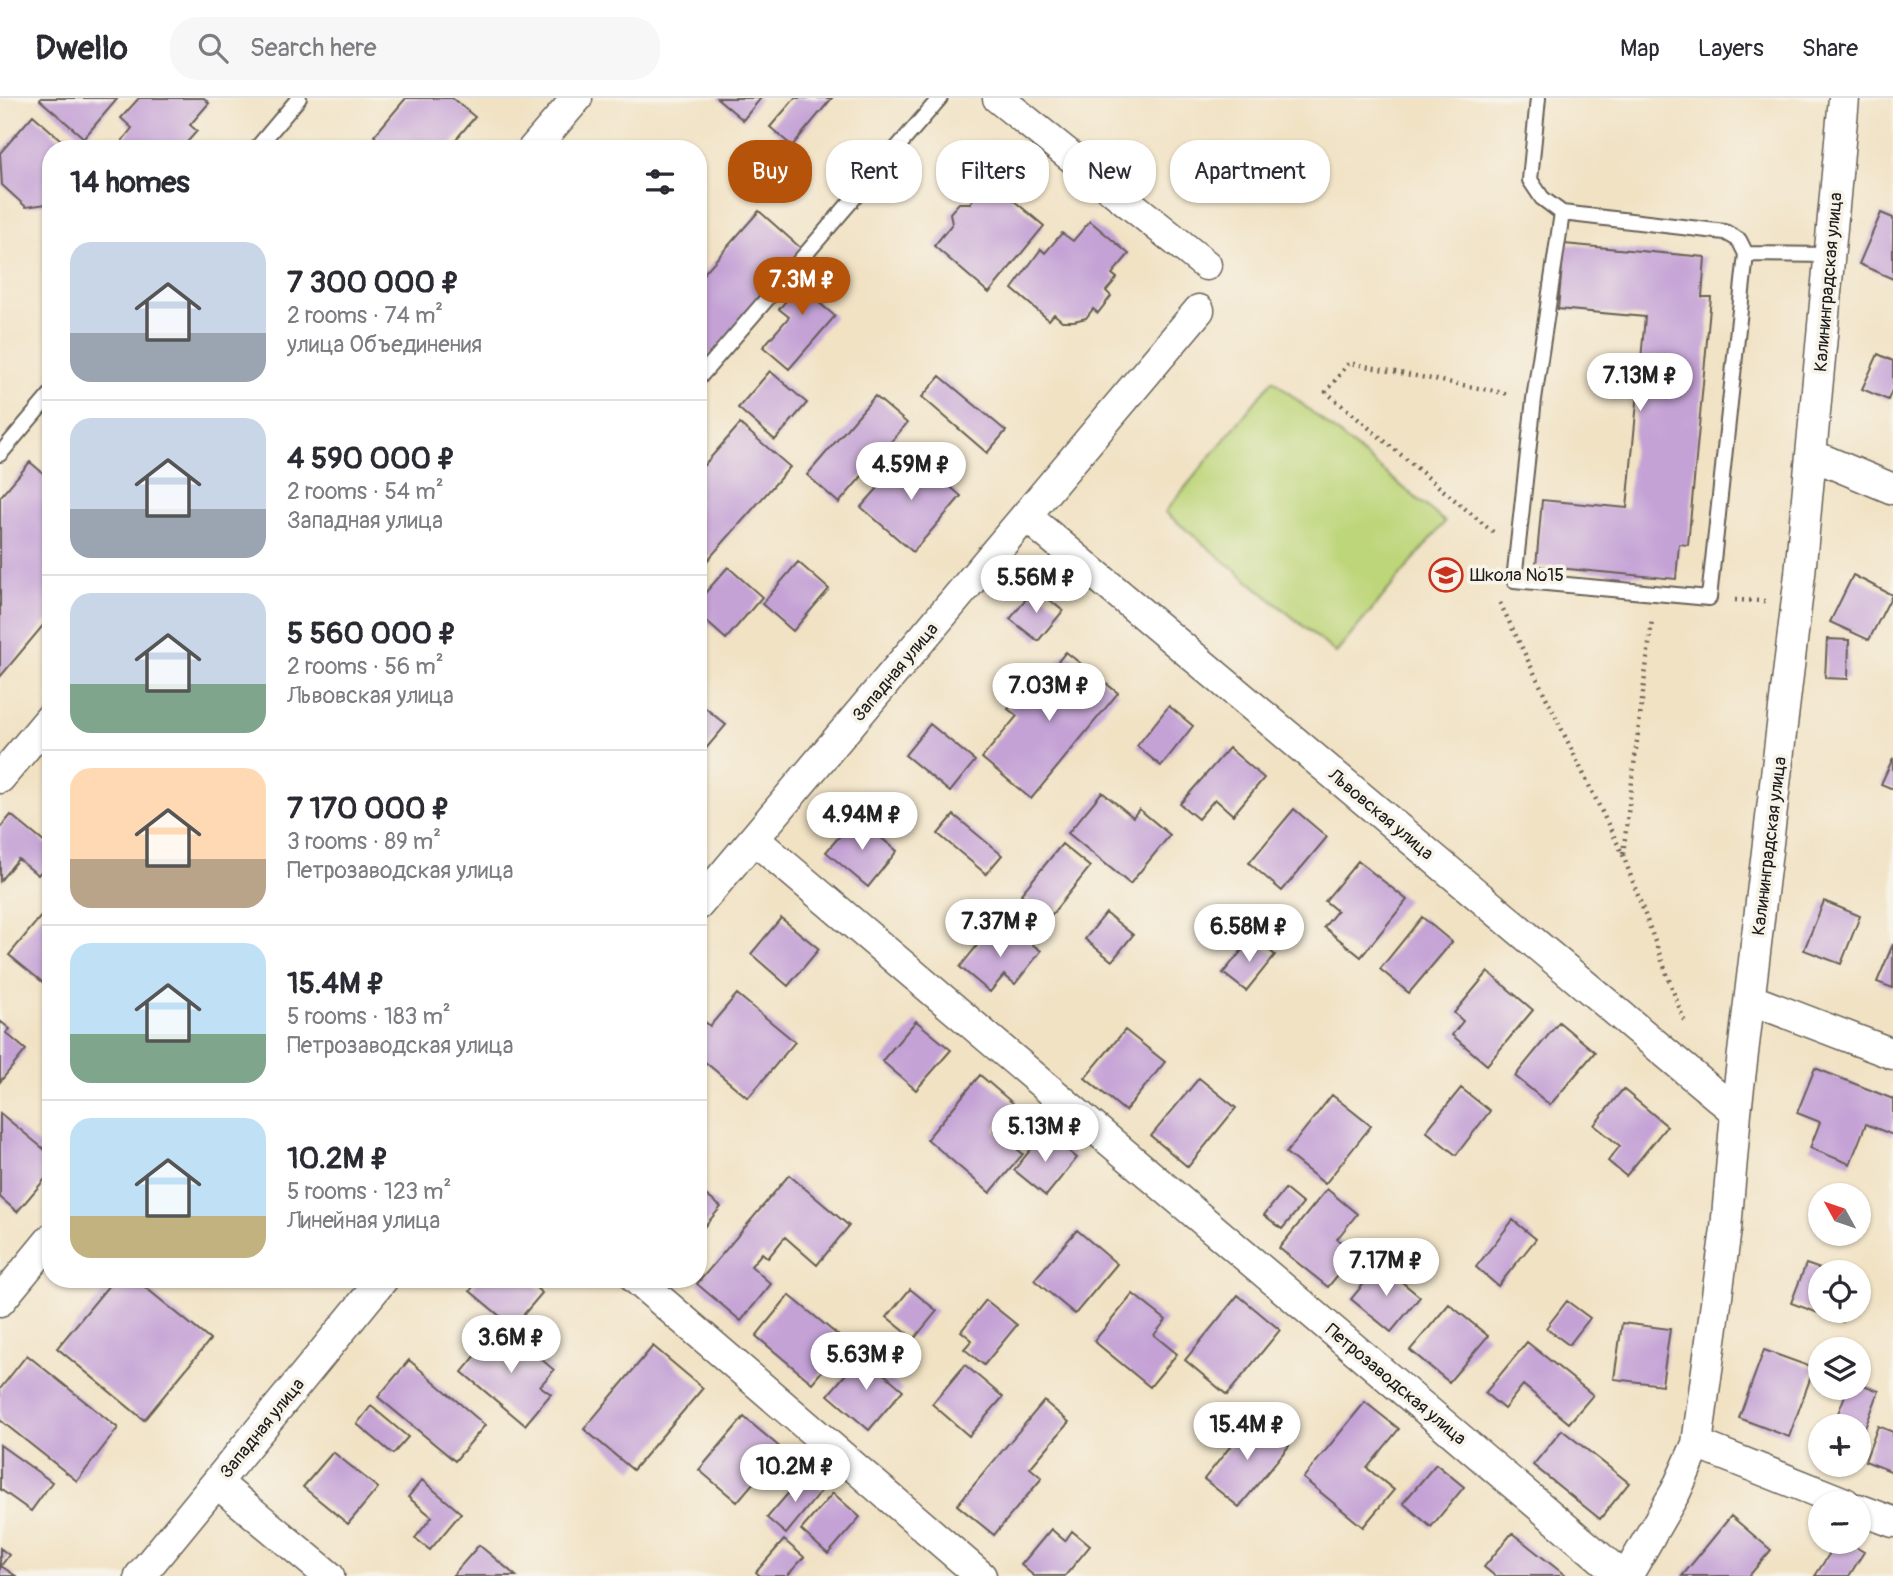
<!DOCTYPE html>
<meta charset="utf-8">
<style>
body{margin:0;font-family:Pangolin,sans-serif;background:#f7f7f7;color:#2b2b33;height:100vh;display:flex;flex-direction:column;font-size:26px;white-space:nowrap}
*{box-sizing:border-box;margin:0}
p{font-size:23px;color:#7c7c81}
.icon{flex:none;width:38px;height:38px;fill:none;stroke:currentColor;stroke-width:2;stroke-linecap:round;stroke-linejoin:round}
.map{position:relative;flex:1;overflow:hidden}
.drawer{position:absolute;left:42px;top:42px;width:665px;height:1148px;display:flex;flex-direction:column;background:#fff;border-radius:28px;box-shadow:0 2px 5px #0004}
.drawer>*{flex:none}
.banner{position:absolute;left:728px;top:42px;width:665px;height:63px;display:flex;gap:14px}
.needle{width:46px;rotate:310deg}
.tools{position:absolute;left:1808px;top:1085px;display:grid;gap:14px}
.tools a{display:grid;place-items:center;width:63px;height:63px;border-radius:50%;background:#fff;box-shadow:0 2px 5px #0004;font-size:35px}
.price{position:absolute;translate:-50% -60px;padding:0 16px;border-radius:24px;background:#fff;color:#222;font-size:23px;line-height:46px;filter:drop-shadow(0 2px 4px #0008)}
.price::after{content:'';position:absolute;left:50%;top:42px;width:21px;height:16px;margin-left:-10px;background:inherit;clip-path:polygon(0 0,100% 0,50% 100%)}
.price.on{background:#b45309;color:#fff}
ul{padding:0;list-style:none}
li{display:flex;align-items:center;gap:21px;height:175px;padding:0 28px}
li+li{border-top:2px solid #e1e1e2}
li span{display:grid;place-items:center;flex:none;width:196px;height:140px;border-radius:21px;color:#555}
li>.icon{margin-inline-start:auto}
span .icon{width:84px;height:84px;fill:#fffc;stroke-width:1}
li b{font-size:30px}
h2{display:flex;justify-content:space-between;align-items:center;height:84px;padding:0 28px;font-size:30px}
.tag{padding:0 24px;border-radius:28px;background:#fff;box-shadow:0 2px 5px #0004;font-size:24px;line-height:63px}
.tag.on{background:#b45309;color:#fff}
header{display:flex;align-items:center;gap:42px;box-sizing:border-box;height:98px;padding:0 35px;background:#fff;border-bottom:2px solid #e1e1e2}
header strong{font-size:33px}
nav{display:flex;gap:38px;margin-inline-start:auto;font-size:24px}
.search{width:490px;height:63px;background:#f7f7f7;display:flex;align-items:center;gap:18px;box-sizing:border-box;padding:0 24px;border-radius:28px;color:#7c7c81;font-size:26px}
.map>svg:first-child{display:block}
.green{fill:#bed67a;stroke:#6d794b;stroke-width:2}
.building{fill:#c4a2d6}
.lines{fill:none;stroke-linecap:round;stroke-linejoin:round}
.lane-casing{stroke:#676157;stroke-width:18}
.street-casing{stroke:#676157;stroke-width:33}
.path{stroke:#676157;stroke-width:4.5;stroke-dasharray:2 5;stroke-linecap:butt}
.lane{stroke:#fff;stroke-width:14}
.street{stroke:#fff;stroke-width:30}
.labels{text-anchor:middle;stroke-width:7;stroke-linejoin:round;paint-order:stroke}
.street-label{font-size:18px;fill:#1c1c1c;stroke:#f7f3e8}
.poi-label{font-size:18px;fill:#1c1c1c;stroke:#f7f3e8;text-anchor:start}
</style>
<header>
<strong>Dwello</strong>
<div class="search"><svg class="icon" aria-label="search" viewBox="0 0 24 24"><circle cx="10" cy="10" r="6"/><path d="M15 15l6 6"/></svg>Search here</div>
<nav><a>Map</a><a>Layers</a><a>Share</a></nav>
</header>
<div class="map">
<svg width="1893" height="1478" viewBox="0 0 1893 1478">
<rect width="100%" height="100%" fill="#f7f3e8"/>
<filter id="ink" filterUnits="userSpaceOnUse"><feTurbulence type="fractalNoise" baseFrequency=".0143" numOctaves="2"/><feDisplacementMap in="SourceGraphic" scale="14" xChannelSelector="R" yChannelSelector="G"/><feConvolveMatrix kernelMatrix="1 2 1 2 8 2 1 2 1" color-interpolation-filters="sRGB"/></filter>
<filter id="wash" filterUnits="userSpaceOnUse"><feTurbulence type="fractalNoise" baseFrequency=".00686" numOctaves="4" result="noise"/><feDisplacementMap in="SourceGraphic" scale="28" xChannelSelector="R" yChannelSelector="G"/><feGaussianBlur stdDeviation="1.57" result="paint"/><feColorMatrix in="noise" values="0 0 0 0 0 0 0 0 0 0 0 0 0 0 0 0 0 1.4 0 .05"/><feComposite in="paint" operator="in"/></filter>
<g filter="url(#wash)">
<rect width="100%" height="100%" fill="#f1e2c4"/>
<path class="green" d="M1273,282L1445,424L1336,555L1165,414Z"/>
<g id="blocks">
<path class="building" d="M41,0H118L84,40L40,2Z
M139,0H204L209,5L190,27L197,33L181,51H131L122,43L132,30L121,20Z
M406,0H452L475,19L451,47L455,51H389L374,38Z
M717,0H761L743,22Z
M795,0H832L792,48L770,29Z
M33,17L71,51H51V110L46,106L26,109L2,87L0,55Z
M989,82L1044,128L989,195L934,148L952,126L950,115L959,105H970Z
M759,113L803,152L698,272V182Z
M1881,115L1893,120V181L1859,166Z
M1090,123L1129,156L1112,176L1117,180L1106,193L1111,198L1098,215L1093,211L1086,220L1074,223H1062L1054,216L1049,222L1012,191L1041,151L1045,155L1062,135L1073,143Z
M1564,146L1705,159L1702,199H1711L1688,447L1679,446L1676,481L1536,468L1542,402L1627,410L1645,219L1558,211Z
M820,163L837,178L817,203L835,218L789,271L763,249L789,219L779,211Z
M1878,256L1893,263V290L1888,302L1862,291Z
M770,273L807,305L775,342L738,310Z
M940,278L1006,333L987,355L922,299Z
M875,298L907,325L839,405L807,377Z
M740,326L790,369L698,473V374Z
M910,354L961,398L913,454L861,409Z
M30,364L51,382V518L0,579V399Z
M798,464L829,491L793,533L762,506Z
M728,469L762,499L726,541L698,516V503Z
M1853,477L1892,497L1869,542L1830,524Z
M1035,490L1063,513L1038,543L1010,521Z
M1827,541L1849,542L1848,581L1825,580Z
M1066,554L1118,595L1031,701L982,660L1017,618L1008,611L1042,569L1049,574Z
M698,604L726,627L698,660Z
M1169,608L1193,628L1161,668L1137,648Z
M930,626L975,663L950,694L905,657Z
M1229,650L1264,680L1233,717L1215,701L1198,721L1180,706Z
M1893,660V691L1881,686Z
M1102,694L1133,719L1139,711L1170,737L1130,786L1068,735Z
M1294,711L1327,739L1282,793L1249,765Z
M11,717L51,750V761L38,777L18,761L0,783V730Z
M954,717L1002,757L986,776L938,736Z
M856,719L897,753L868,789L826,754Z
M1062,746L1090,769L1049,820L1021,796Z
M1358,763L1407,802L1361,859L1324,829L1337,813L1325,803Z
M1824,803L1860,818L1841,866L1804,852Z
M51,806V891L9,857Z
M1106,815L1133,837L1112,863L1085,841Z
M1422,819L1452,844L1409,895L1380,871Z
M781,820L819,851L788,888L751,856Z
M1010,829L1041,853L1015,886L1004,877L990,894L960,869L988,834L999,843Z
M1253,839L1275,857L1246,893L1223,875Z
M1893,846V890L1877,884Z
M1488,874L1533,912L1487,967L1452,937L1463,923L1454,915Z
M737,896L795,944L748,1000L698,958V918L710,928Z
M0,923L10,931L6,935L26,952L0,984Z
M916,923L951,952L916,992L882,963Z
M1559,924L1595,954L1550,1007L1515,978Z
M1125,932L1165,964L1125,1013L1085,980Z
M1815,970L1893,1001V1037L1866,1026L1850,1066L1810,1050L1820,1024L1797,1015Z
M980,977L1015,1007L994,1032L1023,1056L990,1095L927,1041Z
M1199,980L1236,1010L1188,1069L1151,1038Z
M1461,990L1490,1013L1456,1057L1426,1033Z
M1623,991L1667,1028L1626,1078L1608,1063L1620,1048L1594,1027Z
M1332,997L1371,1028L1325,1086L1286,1055Z
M0,1015L51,1057V1074L17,1114L0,1099Z
M1045,1034L1077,1060L1046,1098L1014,1072Z
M789,1077L849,1128L817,1167L785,1139L768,1160L762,1155L751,1168L771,1186L741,1223L697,1186Z
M698,1091L721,1109L698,1136Z
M1285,1091L1303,1106L1282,1131L1264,1117Z
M1327,1091L1357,1116L1337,1141L1355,1156L1328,1189L1279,1150Z
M1513,1122L1536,1141L1498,1188L1476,1169Z
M1077,1132L1117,1166L1075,1216L1034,1182Z
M1380,1166L1420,1199L1391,1234L1351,1201Z
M1806,1166L1829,1174H1820V1213H1847L1843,1224L1791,1205Z
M114,1181H135L210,1242L144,1322L57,1250Z
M479,1181H526L542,1195L513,1229L470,1193Z
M910,1191L937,1213L914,1241L887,1219Z
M1133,1196L1166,1222L1154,1237L1177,1256L1150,1289L1094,1243Z
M789,1197L846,1244L812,1285L756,1238Z
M1238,1197L1280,1232L1227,1297L1185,1262Z
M986,1202L1017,1227L984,1267L964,1251L972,1242L961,1233Z
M1567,1203L1590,1220L1569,1247L1546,1230Z
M1449,1206L1488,1238L1449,1284L1410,1252Z
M1622,1225L1670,1231L1662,1287L1614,1281Z
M501,1227L554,1272L540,1288L551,1296L525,1327L462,1274Z
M1527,1244L1593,1297L1569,1325L1523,1287L1504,1311L1485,1295Z
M653,1248L703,1290L633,1372L584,1331Z
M1764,1252L1814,1270L1789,1339L1739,1320Z
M27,1257L118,1330L77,1383L0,1322V1291Z
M862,1257L903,1292L869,1332L828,1297Z
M409,1262L485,1327L455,1363L378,1299Z
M965,1267L1003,1299L969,1338L932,1306Z
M1858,1285L1879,1293L1859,1346L1858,1328H1833L1848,1290H1858Z
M1044,1303L1069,1324L1030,1370L1042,1380L994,1437L957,1407Z
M1365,1304L1399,1331L1367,1370L1394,1392L1363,1429L1303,1380Z
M371,1308L408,1339L393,1356L357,1326Z
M744,1319L782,1351L737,1404L699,1372Z
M1254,1319L1289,1348L1239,1409L1204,1381Z
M1878,1328L1893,1334V1374L1865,1363Z
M1562,1332L1629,1385L1600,1421L1533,1367Z
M0,1347L52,1384L31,1413L0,1391Z
M333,1354L378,1390L348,1426L303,1389Z
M1436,1366L1464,1389L1431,1429L1403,1405Z
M804,1377L822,1392L786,1436L767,1420Z
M422,1382L461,1415L430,1452L415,1440L432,1419L408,1399Z
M833,1395L860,1419L828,1456L801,1432Z
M1731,1418L1771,1452L1749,1478H1682Z
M1051,1431L1065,1443L1072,1433L1090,1448L1065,1478H1034L1021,1467Z
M1512,1435L1566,1478H1495L1484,1469Z
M784,1442L804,1459L787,1478H760L756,1474Z
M1837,1444H1847L1864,1454L1849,1478H1815Z
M479,1447L516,1478H452Z
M0,1450L9,1457L1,1468L16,1478H0Z"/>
</g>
</g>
<g filter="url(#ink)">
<use href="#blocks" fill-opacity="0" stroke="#676157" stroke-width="2"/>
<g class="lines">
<defs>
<path id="lane" d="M1538,0L1530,82L1542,100L1562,115
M256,51L299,0
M1746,156L1709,500L1514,482L1534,301L1562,115L1725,134L1739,142L1746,156L1830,157
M698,281L940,0
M0,356L51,296"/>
<path id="street" d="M998,0L1206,167
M533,51L577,0
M1812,357L1893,391
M1026,418L1736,1014
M0,680L51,619
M754,741L1622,1478
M698,807L1199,212
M1752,902L1893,956
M636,1181L981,1478
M0,1203L51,1141
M1697,1346L1845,1405
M217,1385L329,1478
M1858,1411L1893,1424
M140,1478L383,1181
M1627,1478L1676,1393L1697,1346L1726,1131L1736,1014L1800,476L1844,0"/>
</defs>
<use href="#lane" class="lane-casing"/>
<use href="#street" class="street-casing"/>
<path class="path" d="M1493,434L1326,294L1349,265L1509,296
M1735,502L1765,503
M1500,505L1623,757L1685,925
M1623,756L1652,522"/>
<use href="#lane" class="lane"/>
<use href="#street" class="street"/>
</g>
</g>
<defs>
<symbol id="school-ring" viewBox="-11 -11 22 22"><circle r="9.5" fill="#f7f3e8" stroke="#c8321e" stroke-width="1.5"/><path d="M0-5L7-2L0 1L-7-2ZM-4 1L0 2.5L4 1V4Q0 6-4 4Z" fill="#c8321e"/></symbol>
</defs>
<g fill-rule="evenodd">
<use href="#school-ring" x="1427" y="458" width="38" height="38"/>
</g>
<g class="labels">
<g class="street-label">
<text transform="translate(1828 184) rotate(-85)" y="6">Калининградская улица</text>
<text transform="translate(895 574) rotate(-50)" y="6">Западная улица</text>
<text transform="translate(1381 716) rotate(40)" y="6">Львовская улица</text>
<text transform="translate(1769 748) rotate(-83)" y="6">Калининградская улица</text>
<text transform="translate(1396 1286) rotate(40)" y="6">Петрозаводская улица</text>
<text transform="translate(262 1330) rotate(-51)" y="6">Западная улица</text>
</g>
<g class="poi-label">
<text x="1470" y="483">Школа №15</text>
</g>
</g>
</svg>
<div class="tools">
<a><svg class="needle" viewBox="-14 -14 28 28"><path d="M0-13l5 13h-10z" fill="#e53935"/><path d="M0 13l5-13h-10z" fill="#7c7c81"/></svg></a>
<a><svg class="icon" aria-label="locate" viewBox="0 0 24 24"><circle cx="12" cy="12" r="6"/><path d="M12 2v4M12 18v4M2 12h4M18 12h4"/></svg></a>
<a><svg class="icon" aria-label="layers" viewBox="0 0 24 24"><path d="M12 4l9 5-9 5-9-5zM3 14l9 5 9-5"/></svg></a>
<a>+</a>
<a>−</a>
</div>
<b class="price on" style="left:802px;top:219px">7.3M ₽</b>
<b class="price" style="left:1640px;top:315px">7.13M ₽</b>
<b class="price" style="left:911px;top:404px">4.59M ₽</b>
<b class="price" style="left:1036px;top:517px">5.56M ₽</b>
<b class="price" style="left:1049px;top:625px">7.03M ₽</b>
<b class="price" style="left:862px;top:754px">4.94M ₽</b>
<b class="price" style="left:1000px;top:861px">7.37M ₽</b>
<b class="price" style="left:1249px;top:866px">6.58M ₽</b>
<b class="price" style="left:1045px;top:1066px">5.13M ₽</b>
<b class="price" style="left:1386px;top:1200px">7.17M ₽</b>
<b class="price" style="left:511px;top:1277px">3.6M ₽</b>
<b class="price" style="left:866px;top:1294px">5.63M ₽</b>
<b class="price" style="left:1247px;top:1364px">15.4M ₽</b>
<b class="price" style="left:795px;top:1406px">10.2M ₽</b>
<div class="banner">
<a class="tag on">Buy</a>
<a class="tag">Rent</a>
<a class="tag">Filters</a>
<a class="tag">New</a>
<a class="tag">Apartment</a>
</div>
<section class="drawer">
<h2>14 homes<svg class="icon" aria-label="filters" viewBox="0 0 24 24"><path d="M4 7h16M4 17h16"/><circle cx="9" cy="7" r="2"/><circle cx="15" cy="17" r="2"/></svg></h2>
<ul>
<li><span style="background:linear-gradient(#c9d6e8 65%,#9aa5b1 0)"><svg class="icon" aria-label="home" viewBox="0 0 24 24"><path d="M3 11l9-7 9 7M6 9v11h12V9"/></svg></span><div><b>7 300 000 ₽</b><p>2 rooms · 74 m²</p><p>улица Объединения</p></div></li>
<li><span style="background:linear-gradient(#c9d6e8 65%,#9aa5b1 0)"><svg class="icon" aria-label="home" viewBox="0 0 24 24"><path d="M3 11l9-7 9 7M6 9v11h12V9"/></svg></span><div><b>4 590 000 ₽</b><p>2 rooms · 54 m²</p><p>Западная улица</p></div></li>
<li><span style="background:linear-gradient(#c9d6e8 65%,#7fa58c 0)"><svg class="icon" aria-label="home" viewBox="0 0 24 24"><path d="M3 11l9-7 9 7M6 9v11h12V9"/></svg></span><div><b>5 560 000 ₽</b><p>2 rooms · 56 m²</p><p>Львовская улица</p></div></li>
<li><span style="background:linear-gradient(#ffd9b3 65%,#b9a48a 0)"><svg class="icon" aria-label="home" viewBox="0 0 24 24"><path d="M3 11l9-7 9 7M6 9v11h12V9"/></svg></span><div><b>7 170 000 ₽</b><p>3 rooms · 89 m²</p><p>Петрозаводская улица</p></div></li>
<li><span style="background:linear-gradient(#bfe0f5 65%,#7fa58c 0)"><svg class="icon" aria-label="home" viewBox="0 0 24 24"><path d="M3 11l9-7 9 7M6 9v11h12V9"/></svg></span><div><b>15.4M ₽</b><p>5 rooms · 183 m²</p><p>Петрозаводская улица</p></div></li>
<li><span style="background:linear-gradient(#bfe0f5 70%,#c2b280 0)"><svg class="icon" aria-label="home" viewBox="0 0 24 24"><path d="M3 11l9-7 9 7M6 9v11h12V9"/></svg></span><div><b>10.2M ₽</b><p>5 rooms · 123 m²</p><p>Линейная улица</p></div></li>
</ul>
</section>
</div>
